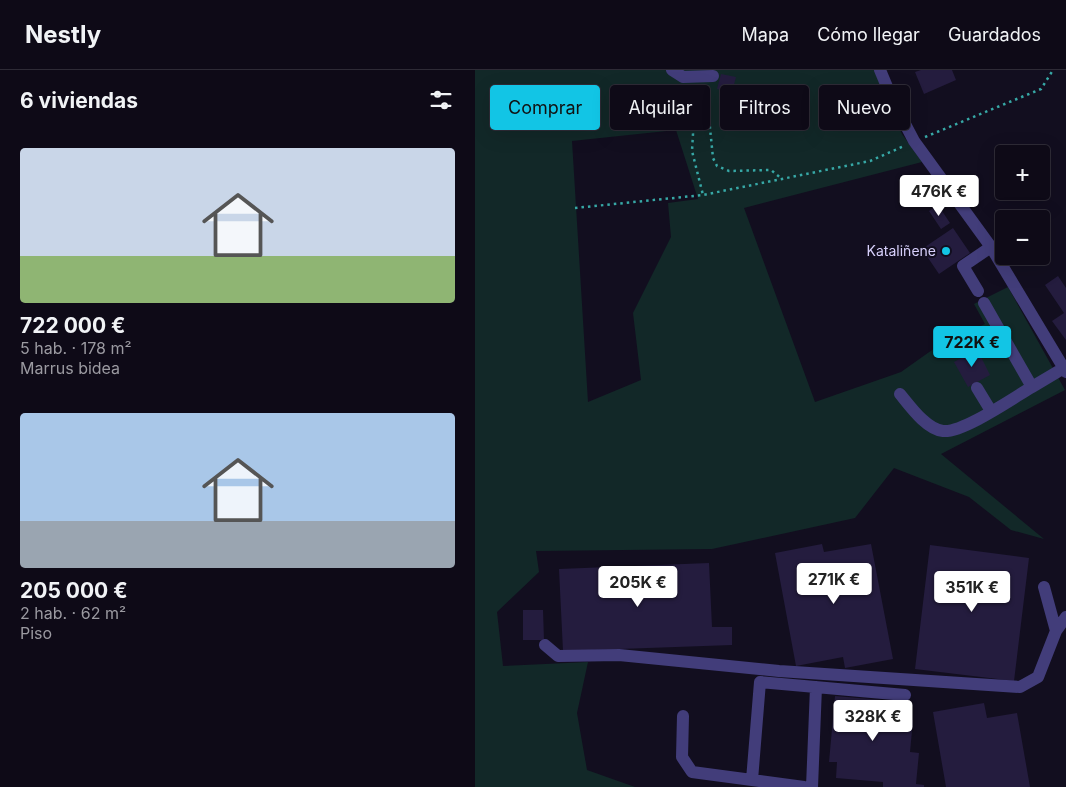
<!DOCTYPE html>
<html lang="es">
<meta charset="utf-8">
<style>
body{margin:0;font-family:Inter,sans-serif;background:#171320;color:#f1f3f6;height:100vh;display:flex;flex-direction:column;font-size:19px;white-space:nowrap}
*{box-sizing:border-box;margin:0}
p{font-size:16px;color:#9b9aa1}
.icon{flex:none;width:28px;height:28px;fill:none;stroke:currentColor;stroke-width:2;stroke-linecap:round;stroke-linejoin:round}
.map{position:relative;flex:1;overflow:hidden}
.sheet{display:flex;flex-direction:column;background:#0e0a17;width:475px}
.sheet>*{flex:none}
.banner{position:absolute;left:15px;top:15px;width:475px;height:45px;display:flex;gap:10px}
.tools{position:absolute;left:520px;top:75px;display:grid;gap:10px}
.tools a{display:grid;place-items:center;width:55px;height:55px;border-radius:5px;background:#0e0a17;box-shadow:0 5px 20px #0002,0 0 0 1px #2e2b36;font-size:25px}
.price{position:absolute;translate:-50% -42px;padding:0 11px;border-radius:5px;background:#fff;color:#222;font-size:16px;line-height:32px;filter:drop-shadow(0 1px 2px #0008)}
.price::after{content:'';position:absolute;left:50%;top:30px;width:15px;height:11px;margin-left:-8px;background:inherit;clip-path:polygon(0 0,100% 0,50% 100%)}
.price.active{background:#12c5e5;color:#111}
ul{padding:0;list-style:none}
li{display:grid;align-content:center;gap:10px;height:265px;padding:0 20px}
li span{display:grid;place-items:center;height:155px;border-radius:5px;color:#555}
li>.icon{margin-inline-start:auto}
span .icon{width:90px;height:90px;fill:#fffc;stroke-width:1}
li b{font-size:21px}
h2{display:flex;justify-content:space-between;align-items:center;height:60px;padding:0 20px;font-size:21px}
.tag{padding:0 18px;border-radius:5px;background:#0e0a17;box-shadow:0 5px 20px #0002,0 0 0 1px #2e2b36;font-size:18px;line-height:45px}
.tag.active{background:#12c5e5;color:#111}
header{display:flex;align-items:center;gap:30px;box-sizing:border-box;height:70px;padding:0 25px;background:#0e0a17;border-bottom:1px solid #2e2b36}
header strong{font-size:24px}
nav{display:flex;gap:28px;margin-inline-start:auto;font-size:18px}
main{display:flex;flex:1;min-height:0}
.map>svg:first-child{display:block}
.green{fill:#122828;fill-rule:evenodd}
.building{fill:#241c3e}
.lines{fill:none;stroke-linecap:round;stroke-linejoin:round}
.path{stroke:#37a8a6;stroke-width:2.5;stroke-dasharray:2.5 4;stroke-linecap:butt}
.minor{stroke:#423d7a;stroke-width:12}
.poi-dot{fill:#12c5e5;stroke:#120e1f;stroke-width:2}
.labels{text-anchor:middle;stroke-width:4;stroke-linejoin:round;paint-order:stroke}
.poi-label{font-size:14px;fill:#d7d0fb;stroke:#120e1f;text-anchor:end}
</style>
<header>
<strong>Nestly</strong>
<nav><a>Mapa</a><a>Cómo llegar</a><a>Guardados</a></nav>
</header>
<main>
<section class="sheet">
<h2>6 viviendas<svg class="icon" aria-label="filters" viewBox="0 0 24 24"><path d="M4 7h16M4 17h16"/><circle cx="9" cy="7" r="2"/><circle cx="15" cy="17" r="2"/></svg></h2>
<ul>
<li><span style="background:linear-gradient(#c9d6e8 70%,#8fb573 0)"><svg class="icon" aria-label="home" viewBox="0 0 24 24"><path d="M3 11l9-7 9 7M6 9v11h12V9"/></svg></span><div><b>722 000 €</b><p>5 hab. · 178 m²</p><p>Marrus bidea</p></div></li>
<li><span style="background:linear-gradient(#a9c7e8 70%,#9aa5b1 0)"><svg class="icon" aria-label="home" viewBox="0 0 24 24"><path d="M3 11l9-7 9 7M6 9v11h12V9"/></svg></span><div><b>205 000 €</b><p>2 hab. · 62 m²</p><p>Piso</p></div></li>
</ul>
</section>
<div class="map">
<svg width="591" height="717" viewBox="0 0 591 717">
<rect width="100%" height="100%" fill="#120e1f"/>
<path class="green" d="M0,0H399L427,64L447,92L269,138L340,332L426,302L467,273L510,254L499,234L533,217L590,320L466,384L569,469L536,460L494,427L419,398L380,448L237,479L61,481L64,502L22,542L28,596L113,592L102,643L112,700L160,717H0ZM201,60L223,129L193,133L196,167L158,243L166,310L113,332L97,71Z"/>
<path class="building" d="M446,0H477L481,10L449,24L440,2Z
M246,4L261,7L257,22L242,19Z
M463,135L475,153L466,159L454,141Z
M478,158L495,183L464,204L447,179Z
M583,206L591,218V270L577,251L589,243L570,215Z
M502,279L515,305L493,317L479,292Z
M347,474L349,482L396,474L418,589L370,598L368,587L321,596L300,483Z
M455,475L554,488L539,611L440,599Z
M234,493L237,557H257V575L88,581L84,499Z
M48,540H68L69,570H48Z
M360,626L430,632L429,649L438,650L435,682L444,683L441,714L449,715V717H408V712L361,708L362,692H354Z
M509,633L512,648L542,643L555,717H471L458,642Z"/>
<g class="lines">
<path class="path" d="M211,19V29L216,41L218,64L217,81L228,125
M226,19L232,28L238,88L242,96L254,101L296,100L307,109
M450,67L566,19L578,0
M100,138L228,125L395,91L429,76"/>
<path class="minor" d="M197,0L208,7L238,6
M405,0L418,31L439,71L516,177L591,302
M503,221L488,196L516,177
M509,233L557,317L589,298
M502,318L516,341
M425,324C435,336 451,359 468,361C488,363 538,328 557,317
M569,517L581,561
M70,575L83,586L144,585L304,601L545,617L563,607L581,561L591,547
M208,646L207,687L217,702L329,717
M277,710L285,612L430,625
M337,717L341,617"/>
</g>
<circle class="poi-dot" cx="471" cy="181" r="5"/>
<g class="labels">
<g class="poi-label">
<text x="461" y="186">Kataliñene</text>
</g>
</g>
</svg>
<div class="tools">
<a>+</a>
<a>−</a>
</div>
<b class="price" style="left:464px;top:147px">476K €</b>
<b class="price active" style="left:497px;top:298px">722K €</b>
<b class="price" style="left:359px;top:535px">271K €</b>
<b class="price" style="left:163px;top:538px">205K €</b>
<b class="price" style="left:497px;top:543px">351K €</b>
<b class="price" style="left:398px;top:672px">328K €</b>
<div class="banner">
<a class="tag active">Comprar</a>
<a class="tag">Alquilar</a>
<a class="tag">Filtros</a>
<a class="tag">Nuevo</a>
</div>
</div>
</main>
